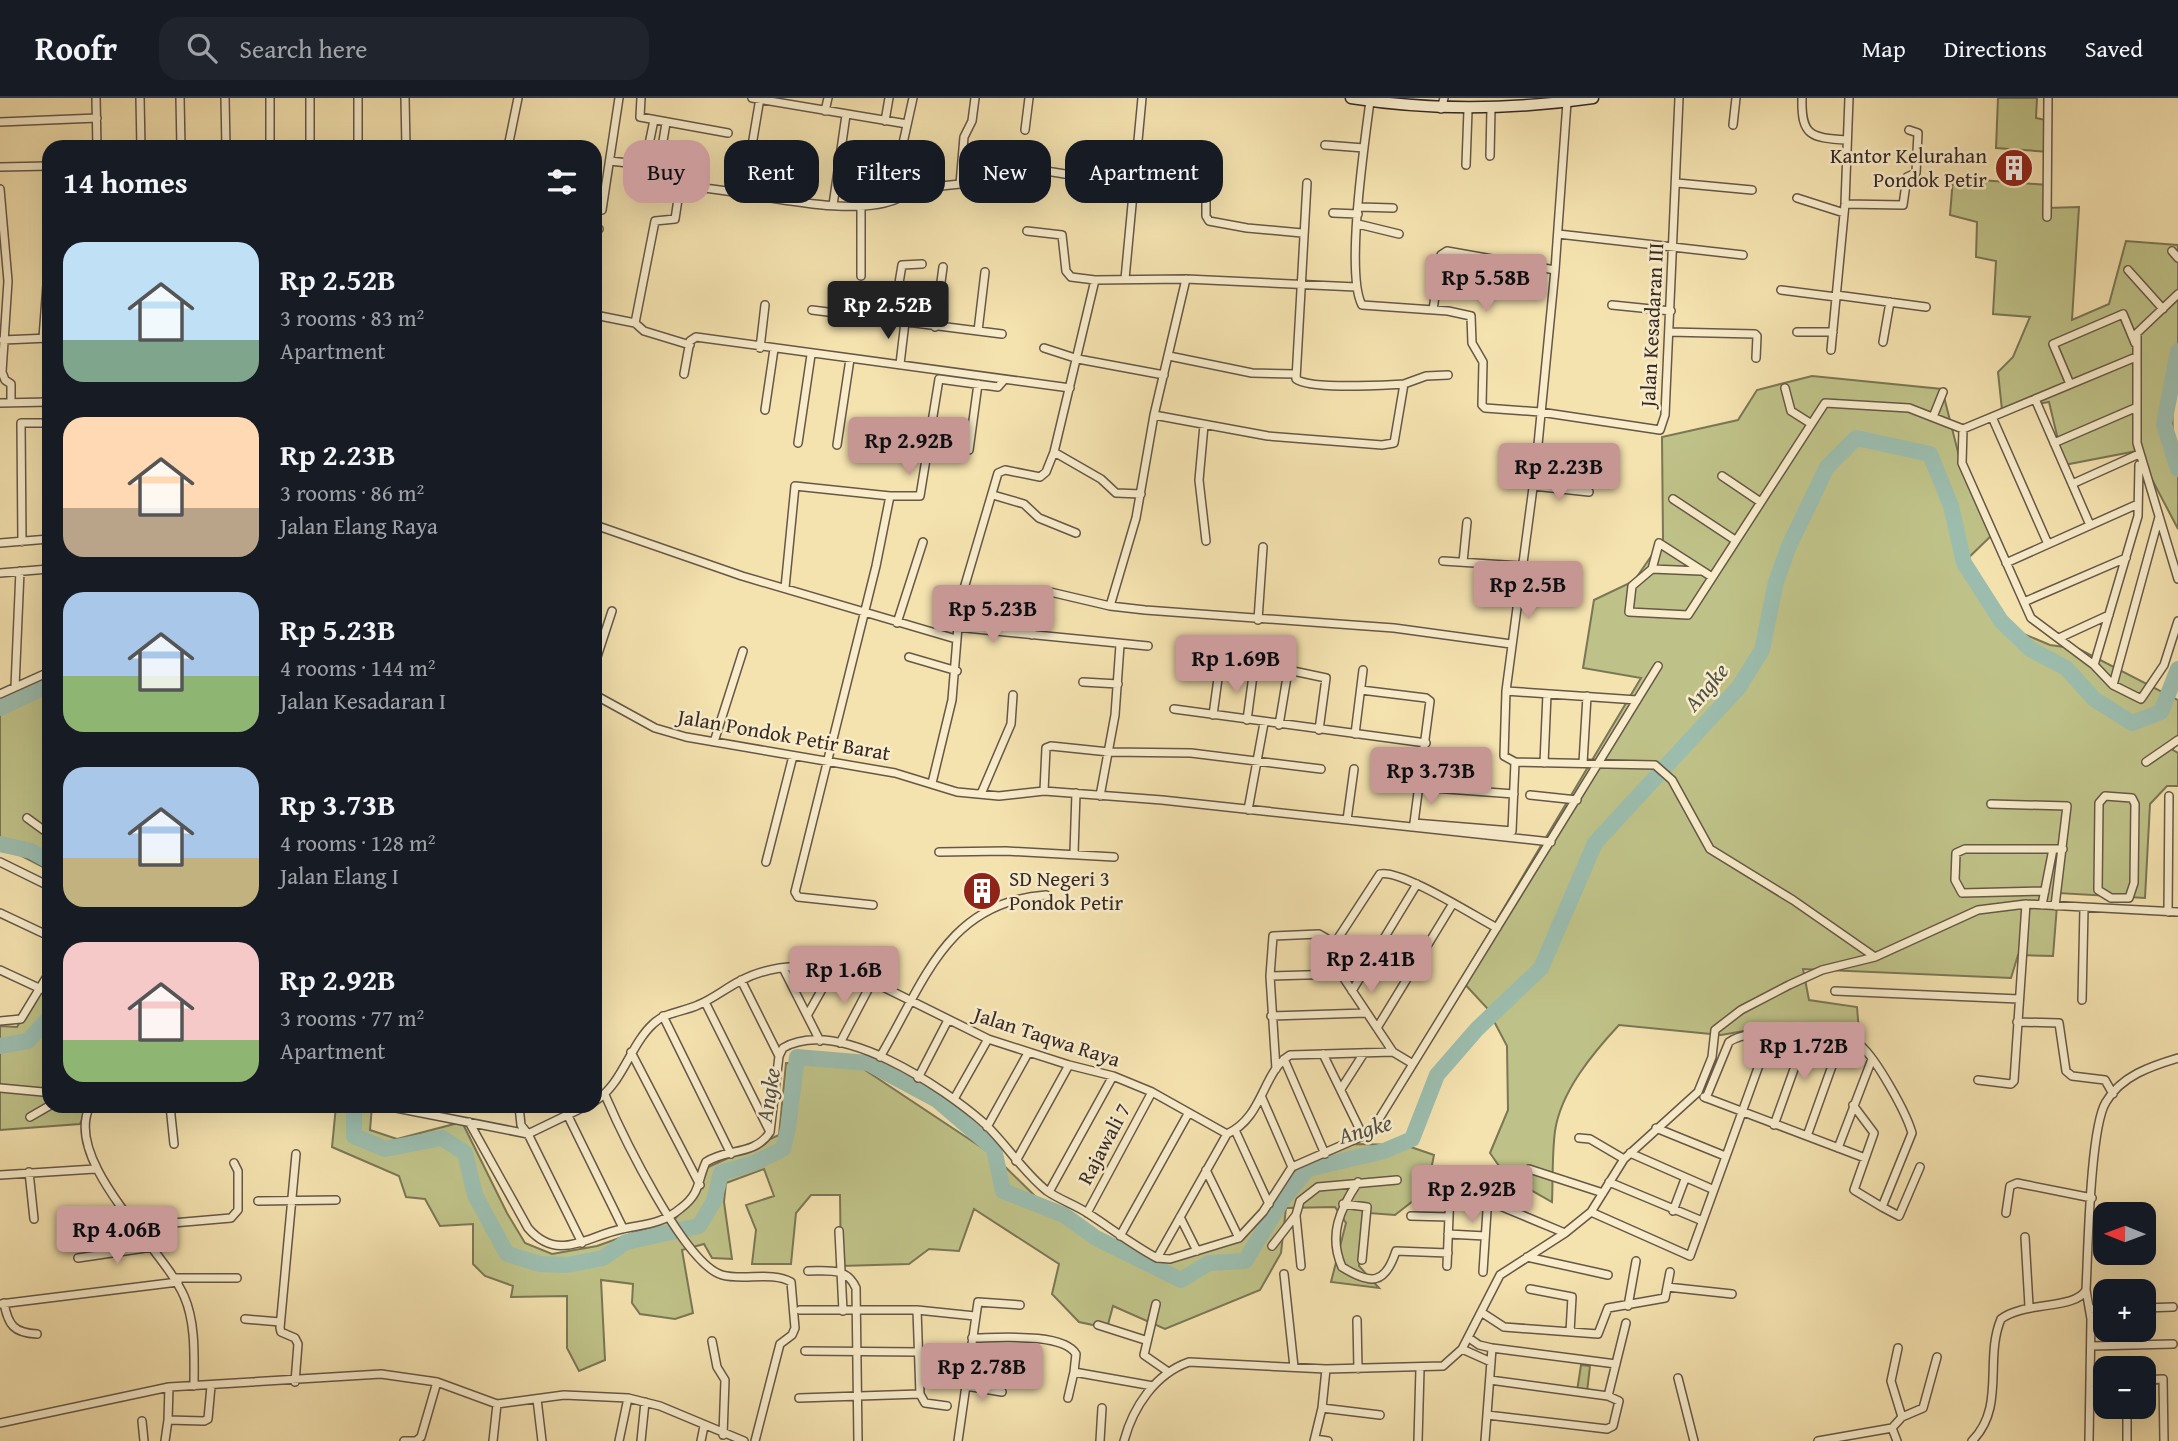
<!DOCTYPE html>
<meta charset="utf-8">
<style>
body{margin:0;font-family:"Gentium Book Plus",serif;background:#20242c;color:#f1f3f6;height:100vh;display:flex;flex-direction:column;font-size:26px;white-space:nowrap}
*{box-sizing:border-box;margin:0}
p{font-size:23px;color:#9ea1a6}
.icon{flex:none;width:38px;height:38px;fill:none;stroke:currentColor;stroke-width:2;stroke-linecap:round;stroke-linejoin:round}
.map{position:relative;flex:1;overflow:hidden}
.side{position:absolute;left:42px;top:42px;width:560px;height:973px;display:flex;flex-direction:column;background:#171b24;border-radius:21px;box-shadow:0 7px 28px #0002}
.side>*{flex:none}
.guide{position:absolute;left:623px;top:42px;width:665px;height:63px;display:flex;gap:14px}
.needle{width:46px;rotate:271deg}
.controls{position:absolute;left:2093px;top:1104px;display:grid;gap:14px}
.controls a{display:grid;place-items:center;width:63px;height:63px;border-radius:14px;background:#171b24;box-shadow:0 7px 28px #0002;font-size:35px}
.price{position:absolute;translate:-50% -60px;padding:0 16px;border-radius:7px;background:#c59692;color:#111;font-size:23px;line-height:46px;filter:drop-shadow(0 2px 4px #0008)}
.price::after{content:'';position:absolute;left:50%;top:42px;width:21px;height:16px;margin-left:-10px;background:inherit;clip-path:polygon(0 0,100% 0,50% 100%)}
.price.selected{background:#222;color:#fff}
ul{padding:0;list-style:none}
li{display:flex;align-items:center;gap:21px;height:175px;padding:0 21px}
li span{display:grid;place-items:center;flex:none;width:196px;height:140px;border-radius:21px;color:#555}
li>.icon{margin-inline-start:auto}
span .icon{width:84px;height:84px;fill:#fffc;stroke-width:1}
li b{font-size:30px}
h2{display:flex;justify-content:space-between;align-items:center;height:84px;padding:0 21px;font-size:30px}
.pill{padding:0 24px;border-radius:21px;background:#171b24;box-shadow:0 7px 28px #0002;font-size:24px;line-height:63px}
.pill.selected{background:#c59692;color:#111}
header{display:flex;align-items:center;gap:42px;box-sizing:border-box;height:98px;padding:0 35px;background:#171b24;border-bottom:2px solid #363941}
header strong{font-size:33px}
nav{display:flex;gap:38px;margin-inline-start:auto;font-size:24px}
.search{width:490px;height:63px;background:#20242c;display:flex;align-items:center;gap:18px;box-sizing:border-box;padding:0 24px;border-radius:21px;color:#9ea1a6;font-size:26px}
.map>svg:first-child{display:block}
.green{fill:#bfc288;stroke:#7a7656;stroke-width:2}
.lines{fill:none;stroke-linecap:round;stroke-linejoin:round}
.river{stroke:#9cbdae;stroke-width:16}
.minor-casing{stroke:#665748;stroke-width:10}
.secondary-casing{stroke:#362925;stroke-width:13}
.minor{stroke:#f8eccb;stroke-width:7}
.secondary{stroke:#f8eccb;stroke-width:10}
.labels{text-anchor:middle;stroke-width:5;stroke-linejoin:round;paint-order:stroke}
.poi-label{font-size:21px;fill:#362925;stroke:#f8eccb;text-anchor:end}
.street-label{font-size:21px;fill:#362925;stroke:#f8eccb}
.water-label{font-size:23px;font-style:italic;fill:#504e47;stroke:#f8eccb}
</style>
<header>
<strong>Roofr</strong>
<div class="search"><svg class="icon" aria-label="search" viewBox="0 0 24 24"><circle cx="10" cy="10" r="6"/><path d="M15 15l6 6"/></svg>Search here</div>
<nav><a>Map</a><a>Directions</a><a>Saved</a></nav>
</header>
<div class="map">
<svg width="2178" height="1343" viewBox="0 0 2178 1343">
<rect width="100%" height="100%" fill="#f4e2af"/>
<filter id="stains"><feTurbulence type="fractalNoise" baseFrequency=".00286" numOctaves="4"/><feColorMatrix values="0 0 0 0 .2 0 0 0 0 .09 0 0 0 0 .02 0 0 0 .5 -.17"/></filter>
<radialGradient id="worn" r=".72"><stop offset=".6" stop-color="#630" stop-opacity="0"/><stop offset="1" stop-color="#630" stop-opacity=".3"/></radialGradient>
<path class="green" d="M1998,0H2037L2036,20L2050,23L2049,54L1996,50Z
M1953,80L2048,87L2047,110L2079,109L2072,222L2109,206L2126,143L2178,147V265L2172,278L2173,358L2178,370V431L2146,370L2142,352L2064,367L2049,304L2002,312L1998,274L2013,259L2030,219L1993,216L1996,163L1976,159L1977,124L1950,117Z
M1812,278L1942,291L1959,358L1993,436L1959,469L1998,525L2050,547L2079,551L2178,602V638L2173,652L2178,655V688H2167L2150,706L2145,800L2058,795L2053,858L2018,857L2011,880L1803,871L1809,902L1857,909L1860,946L1784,926L1721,937L1619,927C1593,955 1561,993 1555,1033C1552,1056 1553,1081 1552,1104L1506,1078L1490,1055L1508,1012L1507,948L1487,910L1461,882L1641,580L1583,570L1594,502L1634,483L1663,441L1662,339L1738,322L1757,292Z
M49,592V772L0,747V613Z
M49,872V1008H89L80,1026L0,1032V928L17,929Z
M786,965L859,968L993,1057L1036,1099L1141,1165L1234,1143L1257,1118L1276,1087L1301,1068L1353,1046L1405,1047L1434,1057L1427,1092L1395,1117L1369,1115L1359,1168L1379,1190L1331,1184L1346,1125L1335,1109L1286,1110L1281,1155L1260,1192L1165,1231L1113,1208L1107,1230L1079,1224L1052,1196L1059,1166L974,1111L959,1153L929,1151L909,1166L841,1168L840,1097H811L796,1115L791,1166H752L756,1132L746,1107L774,1098L764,1071L726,1085L724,1104L732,1161L712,1160L704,1146L682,1152L693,1215L675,1221L640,1216L632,1205L633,1186L601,1182L605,1262L579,1273L567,1250V1198L511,1199L513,1188L485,1178L473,1166V1126L440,1128L425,1101L406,1099L399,1078L332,1049L336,1008H372L370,1032L397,1041L462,1024L507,1115L525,1145L552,1156L597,1148L676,1120L697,1089L706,1070L779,1037Z
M1581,1267L1590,1268L1587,1294L1577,1293Z"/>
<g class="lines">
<path class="river" d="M2178,253L2164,326L2178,371
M0,610L49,587
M0,746L31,753L49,763
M0,948L28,943L49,920
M354,1008V1038L385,1051L442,1040L465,1055L475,1097L507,1156L540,1166L567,1167L603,1160L626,1144L699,1128L714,1103L721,1075L754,1065L783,1051L788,1031L797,959L868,965L937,1002L994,1051L1003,1093L1064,1117L1096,1140L1181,1182L1209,1165L1245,1163L1283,1101L1308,1071L1384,1053L1412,1041L1437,977L1477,931L1541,870L1595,745L1739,589L1762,552L1776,484L1789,448L1827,369L1856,340L1930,356L1951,408L1964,465L2001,523L2030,551L2066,570L2094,601L2132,625L2161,614L2178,571"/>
<defs>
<path id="minor" d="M96,0L97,49
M140,0L141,49
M180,0L181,49
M225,0L226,49
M270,0V49
M310,0V49
M358,0V49
M405,0L406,49
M641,0L640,19L728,35
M752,0L907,26
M913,0L898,68L903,92L960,86L964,39L972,23L975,0
M1802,0C1801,38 1811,40 1847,42
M1370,3C1365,42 1345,176 1362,207L1448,213L1471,218L1472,245L1483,264L1482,307L1485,310L1540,314L1660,332L1665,317L1679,0
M1567,4L1555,172L1536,367L1506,593L1504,658L1515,664L1655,667L1672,682L1710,751L1793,802L1875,859
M1441,11L1444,0
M825,13L828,0
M654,22L648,51L650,59L654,60L661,55L666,25
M885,23L889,0
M0,24L97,20
M1733,27L1736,0
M1025,32L1029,0
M1325,47L1364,50
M508,49L518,0
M1490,58L1491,10
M610,63L628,65
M963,65L1003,66L1133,87
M1466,67L1468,12
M0,69L49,68
M1677,85L1752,92
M0,91L8,183L2,274L5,282L11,286V304
M744,95L760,0
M1206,100V118L1209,123L1247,130L1302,135
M1797,100L1844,115
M1845,106L1903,107L1907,79L1916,75L1918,35L1909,32
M833,107L846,17
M1359,109L1393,110
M602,112L619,0
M1333,115L1358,116
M2047,119L2048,0
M1358,126L1399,136
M595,131H599
M1027,133L1062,137L1066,173L1071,179L1095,182L1186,181L1356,189
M1558,136L1743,157
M2172,153L2178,160
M2128,172L2163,211
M861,178V106
M1125,181L1142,0
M1781,192L1836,199
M2178,196L2137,235V345L2178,481
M1836,197L1926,209
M1612,207L1671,213
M812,212L1002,236
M1433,212L1441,157L1447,153L1555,172
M595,217L635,225
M893,221L902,167L922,166
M635,225L655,123L675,121L680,88C738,89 848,124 899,100L903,92
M635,225L644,233L690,247
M935,229L943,169
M978,233L985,174
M1669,234L1755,236L1757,238L1756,260
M1797,234H1833
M43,240L47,187
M3,242L49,240
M1883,244L1890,204
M760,250L765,207
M1044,250L1078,261L1164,277
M1831,252L1845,106L1849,0
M1169,258L1252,275L1295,276
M900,266L905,224
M684,276L690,243L696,239L1070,290
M1404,286L1426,278L1448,277
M2070,286L2053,246L2123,216L2135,245
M1785,290L1791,313L1810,325
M2035,301L2090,427
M0,305L49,304
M765,312L774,251
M1154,317L1268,338L1382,347L1394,345L1404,286C1382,287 1311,292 1296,281L1307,85
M1933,319L1943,294
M1992,319L2048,446
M1204,327L1199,382L1206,443
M1963,331L2136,259
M798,345L811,257
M2054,345L2135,310
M837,347L850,261
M969,352L978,286
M1054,354L1101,381L1116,395L1141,396
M1722,378L1759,403
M2072,386L2139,356
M1533,388L1589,394
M993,397L1024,406L1039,420L1076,435
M1673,401L1735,442
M595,427L742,478L956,541
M22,444L21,325H49
M0,445L49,441
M1443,463L1521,468
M1463,464L1467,424
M2006,465L2138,406
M1652,471L1700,473
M0,475L49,471
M1712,479L1659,445L1652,471L1632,488L1629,514L1688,517L1825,305L1909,310L1963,331L1962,365L2031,520L2094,567L2113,587L2141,601L2164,567L2178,523
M785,490L795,388L890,398
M2024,504L2126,460
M1110,508L1136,420L1154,317L1186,181
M1258,522L1263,449
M897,525L923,444
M956,529L1148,548
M1032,537L1033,498L1037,493H1046L1110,508L1145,512L1394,530L1511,546
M2059,540L2109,517
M595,546V550
M909,559L957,573
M595,565L612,513
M2094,567L2138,418L2139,367
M1083,584L1118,586
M2113,587L2159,419
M15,589L20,473
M1361,592L1426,600L1430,603L1414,725L1512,733L1515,664
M1506,593L1637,602
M0,596L49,574
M595,597L655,630L686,639L895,675L957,694L999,698L1044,693L1162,702L1551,744
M1174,611L1426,645
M1213,617L1220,566L1223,563L1251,566L1254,570L1247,622
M1279,627L1287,579L1289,573H1293L1326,580L1319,632
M1355,636L1363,572
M714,644L743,553
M2146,664L2178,642
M1544,665L1547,596
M1583,665L1587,598
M932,685L952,602L960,504L998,375L1005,372L1040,379L1046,374L1054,354L1095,182
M1420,689L1514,696
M1044,693L1046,650L1051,648L1109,654L1191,655L1321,671
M981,696L1011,626L1013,597
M1530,697L1577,702
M1100,698L1115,617L1120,547
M2105,698L2132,700L2135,706L2134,785L2129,800H2111L2098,792L2099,705Z
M1991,706L2067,708L2055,808
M1248,712L1264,625
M27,720L49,736
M1347,722L1354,671
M939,754L1006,753L1114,759
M1074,755L1076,695
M0,764L49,788
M766,764L793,658
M2045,793L1962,795L1955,782L1956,755L1965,751H2063
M873,807L798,799L795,794L876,468L890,398H920L939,281L998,289L1004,282
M2042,807L2053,751
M2168,814L2169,698
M0,815L49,838
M1331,851L1380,776C1401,771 1474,818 1497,830
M783,870L820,943
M0,872L41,891
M1270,878L1341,876
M741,882L779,958
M1352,893L1417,786
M1835,893L2019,901
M2082,902L2084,810
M705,904L770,1034
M808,916L834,870
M663,918L731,1056
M1271,918L1366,915
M0,923L21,921L49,875
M2017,924L2059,925L2066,973L2072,978L2105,982L2113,996
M1377,930L1452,807
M840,945L872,884
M631,954L700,1087
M1323,956L1363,1038
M880,959C924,885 946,804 1046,797
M1284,961L1325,1056
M1276,971L1270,878L1273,838L1319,836L1326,840L1341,876L1393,954
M918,980L947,924
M1978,982L2011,986L2014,983L2026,806
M0,990L43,994
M1341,991L1364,955
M605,997C621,1034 684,1166 722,1177C743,1183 772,1173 791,1184L795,1230L792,1237L780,1246L755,1343
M1704,999L1865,1060
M1262,1000L1292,1069
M1706,1000L1729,944C1751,928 1838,929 1860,947C1876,960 1906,1014 1912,1035L1882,1109L1854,1092L1874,1035L1853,1007
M954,1001L988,941
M595,1003C622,987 630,947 653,926C665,914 683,914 698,907C713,901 726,890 740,883C773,865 822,864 857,876L988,941L1069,967L1113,978L1152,994L1227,1036C1264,1019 1262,974 1290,957L1393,954L1413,966
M90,1008C62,1063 163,1150 184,1198C196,1225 194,1259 194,1288
M170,1008L174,1046
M386,1008L528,1036L582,1145
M519,1008L521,1027L528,1036L586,1008
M89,1010L108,1008
M568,1018L623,1130
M30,1019L49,1008
M469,1024L528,1130C558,1165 587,1138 622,1131C644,1126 661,1127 681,1110C701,1095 697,1083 706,1064C727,1050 755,1058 770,1034L779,958L783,950C839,918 944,990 985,1026C1007,1047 1023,1074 1047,1093C1060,1102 1076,1107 1089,1116C1112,1131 1133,1147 1157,1160L1170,1161L1239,1140L1263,1114L1292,1069L1363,1038L1376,1026L1658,568
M1774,1027L1808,932
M987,1029L1028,955
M1656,1030L1725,1058
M1235,1032L1269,1106
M1807,1038L1842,940
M1579,1040L1590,1041L1624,1061
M1838,1050L1872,961
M1630,1055L1712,1091
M1016,1063L1069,967
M1529,1071L1603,1095
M1206,1072L1239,1140
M29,1074L34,1121
M0,1077L95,1071
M1358,1084C1340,1111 1328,1137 1342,1169C1371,1187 1385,1187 1396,1153L1448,1155
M1609,1084L1700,1122
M1049,1094L1113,978
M258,1103L336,1102
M1488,1103L1565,1135
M1343,1106L1367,1109L1362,1162
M1882,1109L1899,1118L1920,1069
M1673,1113L1685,1081
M1591,1114L1690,1158L1771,934
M1087,1115L1152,994
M2006,1115L2010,1088L2017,1085L2092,1100
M1296,1118L1301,1168
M1411,1118L1449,1119
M1180,1119L1197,1153
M138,1128L231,1120L238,1112V1073L234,1065
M839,1133L843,1213
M1448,1136L1485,1138
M1120,1138L1188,1016
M2025,1139L2029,1208
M1272,1148L1296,1117L1300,1103L1318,1089L1397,1082
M1527,1159L1608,1177
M78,1160L152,1149
M1157,1160L1227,1036
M1447,1168L1450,1093
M808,1173C828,1173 847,1169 856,1190L858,1343
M1483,1174L1489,1082
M1284,1176L1294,1269
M175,1180H237
M1667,1189L1732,1196
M1530,1191L1572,1199L1570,1234
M2086,1192L2091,1221L2089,1343
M4,1205C8,1227 14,1235 37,1236
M0,1206L178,1184
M1156,1206L1144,1257L1167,1273
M1628,1208L1636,1163
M2144,1210L2173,1209
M2090,1211L2105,1210
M800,1212H917L975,1218
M917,1212L920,1296
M1481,1214L1504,1229L1598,1236L1608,1210L1665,1200L1670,1174
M245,1221L280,1224
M1357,1222L1358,1271
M1098,1227L1145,1242
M972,1240C996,1240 1063,1234 1076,1256L1074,1274L1153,1288
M1469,1240L1479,1247L1492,1250L1616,1266
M712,1243L717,1269L725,1282L723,1337
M2091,1248L2173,1246
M1898,1250L1891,1283L1902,1319
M1462,1251L1491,1264
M805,1253L919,1254
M1678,1280L1694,1343
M2144,1282L2163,1281L2164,1343
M295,1284L298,1246L295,1240L281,1234L280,1230L296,1056
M2090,1285L2105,1284
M966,1288L1002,1294
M169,1289L168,1322L204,1323L208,1321L211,1288
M1608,1298L1626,1225
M799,1300L920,1296L925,1305L947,1308
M1068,1300L1074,1274
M537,1301L542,1343
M1322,1310L1380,1317
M1487,1317L1607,1331L1613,1328L1619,1303L1608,1298L1490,1282
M142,1323L144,1343
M0,1325L169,1289L381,1276L437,1284L497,1306L564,1297L628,1300L660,1308L744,1343
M1892,1330L1897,1343
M1315,1341L1328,1343
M165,1343L168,1322
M404,1343H416L421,1339L437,1284
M493,1343L497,1306
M619,1343L628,1300
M641,1343L645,1304
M701,1343L704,1328
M958,1343L978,1204L1020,1207
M1100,1343L1102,1310
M1124,1343C1133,1309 1155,1276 1189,1264L1326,1271L1443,1268L1462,1251L1500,1177L1565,1135L1591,1114L1624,1061L1698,994L1712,959L1715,932L1741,912L1789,887L1822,872L1875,859L1978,812L2026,806L2178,814
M1314,1343L1322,1310L1326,1271
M1418,1343L1420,1271
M1485,1343L1492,1250
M1818,1343L1892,1330L1902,1319L1923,1310L1937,1259
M1972,1343C2006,1309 1984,1261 2001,1221C2024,1203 2075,1212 2086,1192C2088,1155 2090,1029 2106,1004C2121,978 2151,968 2178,960
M2127,1343V1309"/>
<path id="secondary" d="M1351,0C1433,13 1511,12 1593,0"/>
</defs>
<use href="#minor" class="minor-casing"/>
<use href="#secondary" class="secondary-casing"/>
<use href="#minor" class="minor"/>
<use href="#secondary" class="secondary"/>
</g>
<defs>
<symbol id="building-disc" viewBox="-11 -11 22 22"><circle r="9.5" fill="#8f2418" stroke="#f8eccb"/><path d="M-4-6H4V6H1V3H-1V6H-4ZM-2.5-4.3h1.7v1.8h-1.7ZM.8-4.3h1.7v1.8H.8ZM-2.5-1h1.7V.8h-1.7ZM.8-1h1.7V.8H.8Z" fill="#fff"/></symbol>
</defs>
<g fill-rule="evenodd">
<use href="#building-disc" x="1992" y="48" width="44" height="44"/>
<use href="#building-disc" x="960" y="771" width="44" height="44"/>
</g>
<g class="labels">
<g class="poi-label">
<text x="1987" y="65">Kantor Kelurahan<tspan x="1987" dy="24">Pondok Petir</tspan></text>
<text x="1009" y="788" text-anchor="start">SD Negeri 3<tspan x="1009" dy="24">Pondok Petir</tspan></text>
</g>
<g class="street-label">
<text transform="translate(1652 227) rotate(-87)" y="7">Jalan Kesadaran III</text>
<text transform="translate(784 637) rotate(10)" y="7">Jalan Pondok Petir Barat</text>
<text transform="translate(1047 939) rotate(18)" y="7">Jalan Taqwa Raya</text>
<text transform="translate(1104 1046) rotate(-62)" y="7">Rajawali 7</text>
</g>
<g class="water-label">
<text transform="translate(1706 589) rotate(-50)" y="8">Angke</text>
<text transform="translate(768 997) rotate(-81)" y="8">Angke</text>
<text transform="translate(1365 1031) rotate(-16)" y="8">Angke</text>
</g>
</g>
<rect width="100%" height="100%" filter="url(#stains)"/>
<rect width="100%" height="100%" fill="url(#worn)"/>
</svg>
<div class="controls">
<a><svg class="needle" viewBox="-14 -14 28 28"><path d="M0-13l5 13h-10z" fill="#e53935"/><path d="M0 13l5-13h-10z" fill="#9ea1a6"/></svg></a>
<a>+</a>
<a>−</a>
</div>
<b class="price" style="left:1486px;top:216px">Rp 5.58B</b>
<b class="price selected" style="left:888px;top:243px">Rp 2.52B</b>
<b class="price" style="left:909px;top:379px">Rp 2.92B</b>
<b class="price" style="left:1559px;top:405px">Rp 2.23B</b>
<b class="price" style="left:1528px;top:523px">Rp 2.5B</b>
<b class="price" style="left:993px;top:547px">Rp 5.23B</b>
<b class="price" style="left:1236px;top:597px">Rp 1.69B</b>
<b class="price" style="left:1431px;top:709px">Rp 3.73B</b>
<b class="price" style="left:1371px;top:897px">Rp 2.41B</b>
<b class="price" style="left:844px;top:908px">Rp 1.6B</b>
<b class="price" style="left:1804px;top:984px">Rp 1.72B</b>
<b class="price" style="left:1472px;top:1127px">Rp 2.92B</b>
<b class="price" style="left:117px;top:1168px">Rp 4.06B</b>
<b class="price" style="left:982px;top:1305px">Rp 2.78B</b>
<div class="guide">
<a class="pill selected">Buy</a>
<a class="pill">Rent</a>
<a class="pill">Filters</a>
<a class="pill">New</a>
<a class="pill">Apartment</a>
</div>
<section class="side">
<h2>14 homes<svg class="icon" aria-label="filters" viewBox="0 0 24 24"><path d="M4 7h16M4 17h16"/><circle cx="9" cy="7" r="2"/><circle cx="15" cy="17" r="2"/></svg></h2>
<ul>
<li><span style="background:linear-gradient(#bfe0f5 70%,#7fa58c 0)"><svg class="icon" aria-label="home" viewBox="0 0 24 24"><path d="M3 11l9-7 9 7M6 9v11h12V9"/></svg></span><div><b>Rp 2.52B</b><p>3 rooms · 83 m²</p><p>Apartment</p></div></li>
<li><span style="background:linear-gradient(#ffd9b3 65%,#b9a48a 0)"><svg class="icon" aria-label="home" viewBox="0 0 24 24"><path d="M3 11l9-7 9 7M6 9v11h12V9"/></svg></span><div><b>Rp 2.23B</b><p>3 rooms · 86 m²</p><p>Jalan Elang Raya</p></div></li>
<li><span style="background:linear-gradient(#a9c7e8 60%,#8fb573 0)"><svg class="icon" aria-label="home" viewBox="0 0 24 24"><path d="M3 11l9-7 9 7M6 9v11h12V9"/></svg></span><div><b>Rp 5.23B</b><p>4 rooms · 144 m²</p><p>Jalan Kesadaran I</p></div></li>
<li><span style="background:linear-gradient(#a9c7e8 65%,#c2b280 0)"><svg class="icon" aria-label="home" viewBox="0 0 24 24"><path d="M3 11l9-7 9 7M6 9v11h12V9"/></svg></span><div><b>Rp 3.73B</b><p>4 rooms · 128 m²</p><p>Jalan Elang I</p></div></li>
<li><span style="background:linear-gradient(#f6c9c9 70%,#8fb573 0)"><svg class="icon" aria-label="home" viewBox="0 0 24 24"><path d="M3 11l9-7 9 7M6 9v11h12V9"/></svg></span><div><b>Rp 2.92B</b><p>3 rooms · 77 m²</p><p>Apartment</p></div></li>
</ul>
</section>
</div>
